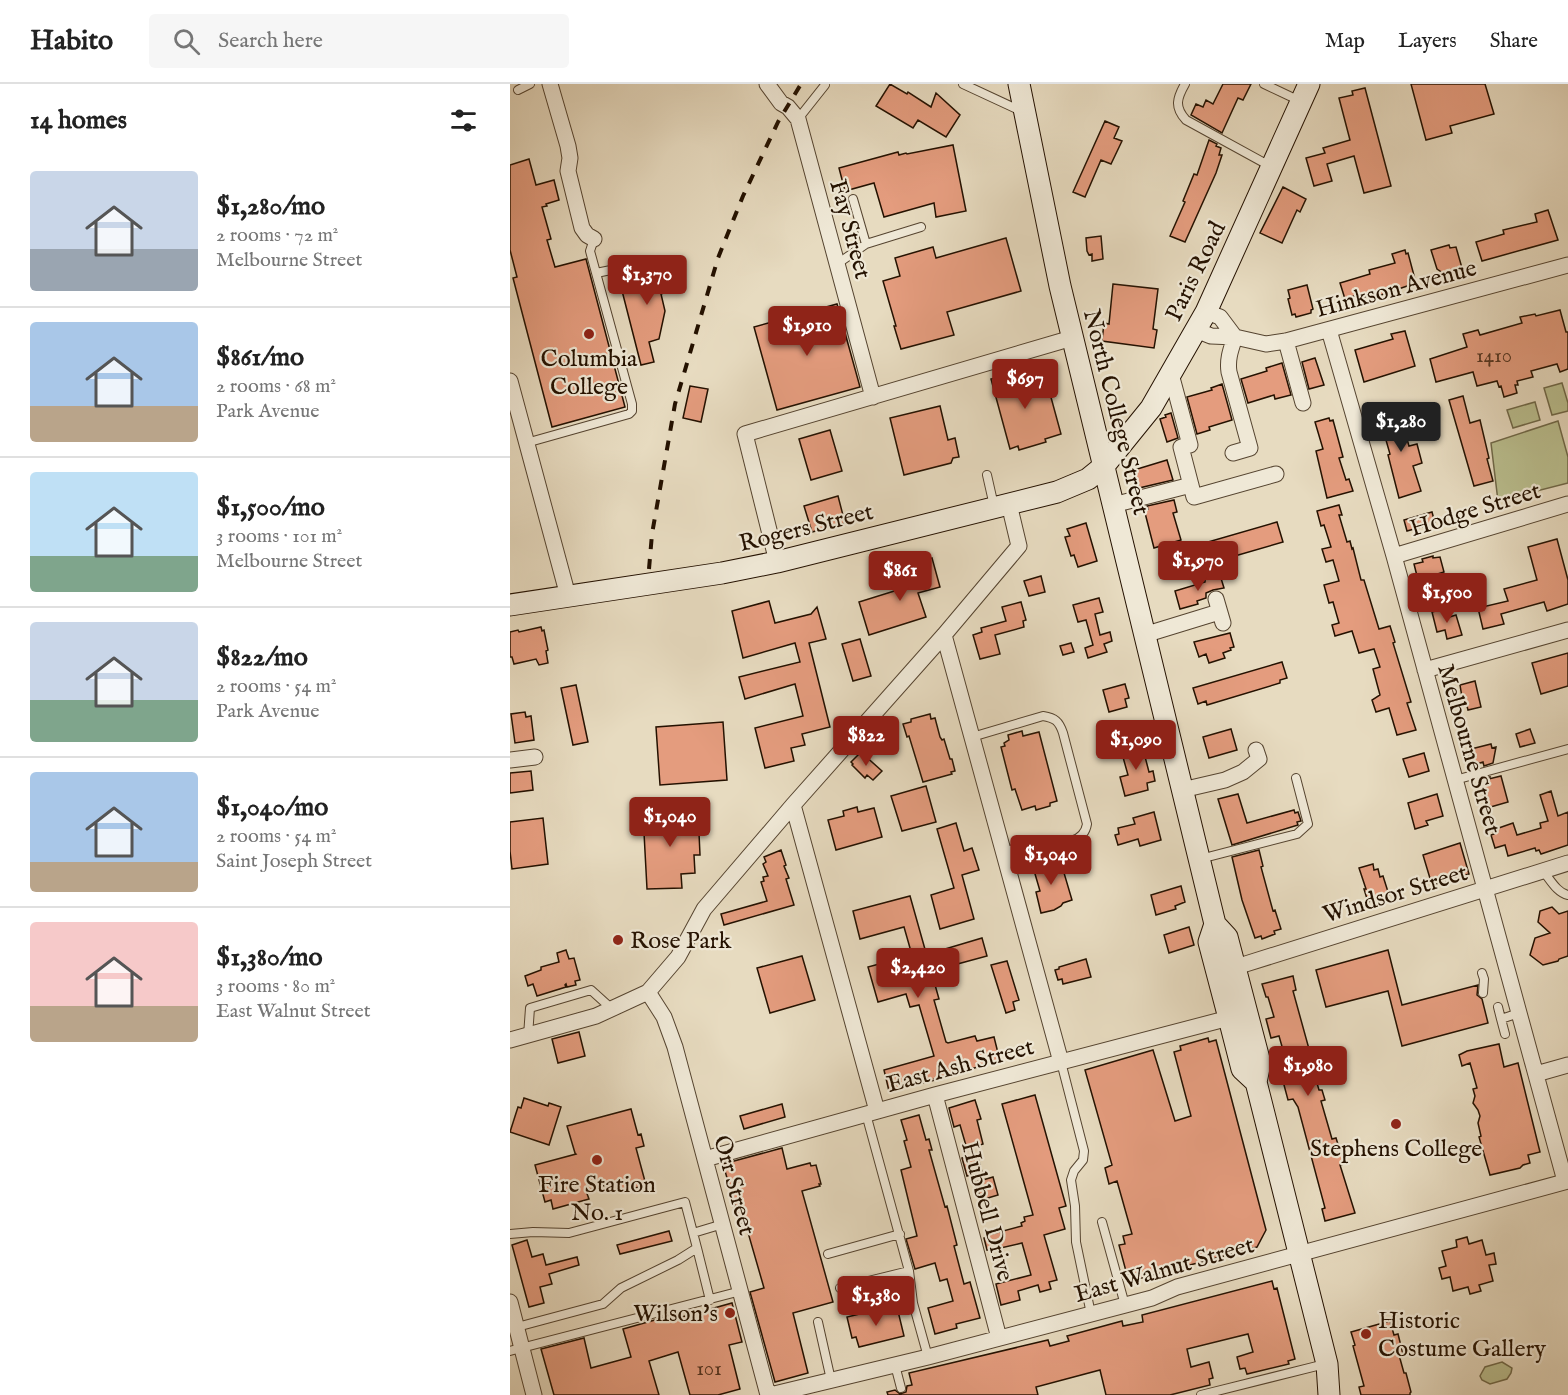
<!DOCTYPE html>
<meta charset="utf-8">
<style>
body{margin:0;font-family:"IM FELL English",serif;background:#f6f6f6;color:#222;height:100vh;display:flex;flex-direction:column;font-size:22px;white-space:nowrap}
*{box-sizing:border-box;margin:0}
p{font-size:20px;color:#767676}
.icon{flex:none;width:33px;height:33px;fill:none;stroke:currentColor;stroke-width:2;stroke-linecap:round;stroke-linejoin:round}
.map{position:relative;flex:1;overflow:hidden}
.details{display:flex;flex-direction:column;background:#fff;width:510px}
.details>*{flex:none}
.price{position:absolute;translate:-50% -51px;padding:0 14px;border-radius:6px;background:#8f2418;color:#fff;font-size:20px;line-height:39px;filter:drop-shadow(0 2px 3px #0008)}
.price::after{content:'';position:absolute;left:50%;top:36px;width:18px;height:14px;margin-left:-9px;background:inherit;clip-path:polygon(0 0,100% 0,50% 100%)}
.price.selected{background:#222;color:#fff}
ul{padding:0;list-style:none}
li{display:flex;align-items:center;gap:18px;height:150px;padding:0 30px}
li+li{border-top:2px solid #e0e0e0}
li span{display:grid;place-items:center;flex:none;width:168px;height:120px;border-radius:6px;color:#555}
li>.icon{margin-inline-start:auto}
span .icon{width:72px;height:72px;fill:#fffc;stroke-width:1}
li b{font-size:26px}
h2{display:flex;justify-content:space-between;align-items:center;height:72px;padding:0 30px;font-size:26px}
header{display:flex;align-items:center;gap:36px;box-sizing:border-box;height:84px;padding:0 30px;background:#fff;border-bottom:2px solid #e0e0e0}
header strong{font-size:28px}
nav{display:flex;gap:33px;margin-inline-start:auto;font-size:21px}
.search{width:420px;height:54px;background:#f6f6f6;display:flex;align-items:center;gap:15px;box-sizing:border-box;padding:0 21px;border-radius:6px;color:#767676;font-size:22px}
main{display:flex;flex:1;min-height:0}
.map>svg:first-child{display:block}
.green{fill:#babf8f;stroke:#6f6848;stroke-width:1.5}
.building{fill:#e49c7e;stroke:#241100;stroke-width:1.5}
.lines{fill:none;stroke-linecap:round;stroke-linejoin:round}
.lane-casing{stroke:#554430;stroke-width:10}
.street-casing{stroke:#554430;stroke-width:17}
.secondary-casing{stroke:#241100;stroke-width:23}
.lane{stroke:#efe8d6;stroke-width:8}
.street{stroke:#efe8d6;stroke-width:15}
.secondary{stroke:#efe8d6;stroke-width:21}
.rail{stroke:#241100;stroke-width:4;stroke-dasharray:10 10;stroke-linecap:butt}
.poi-dot{fill:#8f2418;stroke:#efe8d6;stroke-width:2}
.labels{text-anchor:middle;stroke-width:4.5;stroke-linejoin:round;paint-order:stroke}
.number-label{font-size:21px;fill:#543420}
.street-label{font-size:24px;fill:#241100;stroke:#efe8d6}
.poi-label{font-size:24px;fill:#241100;stroke:#efe8d6}
</style>
<header>
<strong>Habito</strong>
<div class="search"><svg class="icon" aria-label="search" viewBox="0 0 24 24"><circle cx="10" cy="10" r="6"/><path d="M15 15l6 6"/></svg>Search here</div>
<nav><a>Map</a><a>Layers</a><a>Share</a></nav>
</header>
<main>
<section class="details">
<h2>14 homes<svg class="icon" aria-label="filters" viewBox="0 0 24 24"><path d="M4 7h16M4 17h16"/><circle cx="9" cy="7" r="2"/><circle cx="15" cy="17" r="2"/></svg></h2>
<ul>
<li><span style="background:linear-gradient(#c9d6e8 65%,#9aa5b1 0)"><svg class="icon" aria-label="home" viewBox="0 0 24 24"><path d="M3 11l9-7 9 7M6 9v11h12V9"/></svg></span><div><b>$1,280/mo</b><p>2 rooms · 72 m²</p><p>Melbourne Street</p></div></li>
<li><span style="background:linear-gradient(#a9c7e8 70%,#b9a48a 0)"><svg class="icon" aria-label="home" viewBox="0 0 24 24"><path d="M3 11l9-7 9 7M6 9v11h12V9"/></svg></span><div><b>$861/mo</b><p>2 rooms · 68 m²</p><p>Park Avenue</p></div></li>
<li><span style="background:linear-gradient(#bfe0f5 70%,#7fa58c 0)"><svg class="icon" aria-label="home" viewBox="0 0 24 24"><path d="M3 11l9-7 9 7M6 9v11h12V9"/></svg></span><div><b>$1,500/mo</b><p>3 rooms · 101 m²</p><p>Melbourne Street</p></div></li>
<li><span style="background:linear-gradient(#c9d6e8 65%,#7fa58c 0)"><svg class="icon" aria-label="home" viewBox="0 0 24 24"><path d="M3 11l9-7 9 7M6 9v11h12V9"/></svg></span><div><b>$822/mo</b><p>2 rooms · 54 m²</p><p>Park Avenue</p></div></li>
<li><span style="background:linear-gradient(#a9c7e8 75%,#b9a48a 0)"><svg class="icon" aria-label="home" viewBox="0 0 24 24"><path d="M3 11l9-7 9 7M6 9v11h12V9"/></svg></span><div><b>$1,040/mo</b><p>2 rooms · 54 m²</p><p>Saint Joseph Street</p></div></li>
<li><span style="background:linear-gradient(#f6c9c9 70%,#b9a48a 0)"><svg class="icon" aria-label="home" viewBox="0 0 24 24"><path d="M3 11l9-7 9 7M6 9v11h12V9"/></svg></span><div><b>$1,380/mo</b><p>3 rooms · 80 m²</p><p>East Walnut Street</p></div></li>
</ul>
</section>
<div class="map">
<svg width="1058" height="1311" viewBox="0 0 1058 1311">
<rect width="100%" height="100%" fill="#e7dbc0"/>
<filter id="stains"><feTurbulence type="fractalNoise" baseFrequency=".00333" numOctaves="4"/><feColorMatrix values="0 0 0 0 .2 0 0 0 0 .09 0 0 0 0 .02 0 0 0 .5 -.17"/></filter>
<radialGradient id="worn" r=".72"><stop offset=".6" stop-color="#630" stop-opacity="0"/><stop offset="1" stop-color="#630" stop-opacity=".3"/></radialGradient>
<path class="green" d="M1052,299L1058,319V327L1042,331L1034,304Z
M1025,318L1030,336L1003,344L997,326Z
M1048,337L1058,373V399L988,417L981,359Z
M992,1278L1002,1284L1001,1289L997,1295L980,1300L972,1296L970,1292L975,1283Z"/>
<path class="building" d="M380,0L397,10L398,8L421,23L426,9L450,31L436,53L408,36L403,44L366,22Z
M713,0H741L733,16L728,14L712,49L681,31L686,20L693,23L696,16L703,20Z
M901,0H975L984,30L940,42L942,49L916,56Z
M855,4L881,102L854,109L844,72L817,80L822,97L804,102L796,74L815,69L813,64L840,56L829,14L843,11L842,7Z
M595,37L609,43L604,54L612,57L601,80L591,76L575,113L563,108Z
M699,56L707,60L706,62L711,64L709,71H712L706,89L675,158L660,152L675,118L673,117L684,90L687,91Z
M443,61L456,127L426,133L424,119L374,133L364,99L335,107L329,84L388,68L389,71L396,69L397,70Z
M19,75L26,101L44,96L49,116L36,120L37,122L32,123L41,155L37,156L45,183L76,175L115,323L42,343L3,194L7,193L0,166V81Z
M773,103L796,115L790,128L787,126L772,159L750,149Z
M1038,126L1048,156L972,177L966,158L994,150L993,146L1027,138L1025,130Z
M591,152L593,175L582,177V170L579,171L577,167L576,154Z
M496,154L511,207L437,228L444,251L391,265L384,242H386L373,197L390,192L385,174L423,163L426,174Z
M939,161L940,164L946,163L952,184L933,189L927,185L921,166Z
M895,166L896,170L898,169L906,199L868,212L867,209L848,215L847,211L835,215L830,199L860,190L859,186L885,179L882,170Z
M163,181L165,186L169,188L163,206L151,210L155,227L149,255L139,258L144,278L131,281L109,195Z
M603,200L648,205L643,245L647,246L644,264L592,257L594,239L599,240Z
M797,201L803,225L801,226V229L786,233L785,230L782,231L778,215L780,214L778,206Z
M327,220L350,303L267,326L244,243Z
M1050,226L1056,248H1058V285L1050,288L1047,280L1021,287L1023,293L1007,297L1008,301H1005L1007,309L994,313L991,302L989,303L987,297L967,302L963,288L926,298L920,275L957,263L953,250L968,246L970,251L1012,239L1010,233L1025,230L1026,232Z
M895,247L905,282L854,298L845,266L883,255L881,250Z
M805,274L814,301L799,305L792,278Z
M772,279L781,311L765,315L764,311L738,319L731,295L757,287L756,284Z
M522,285L528,309L539,306L551,350L535,355L536,358L509,366L508,362L500,365L481,295Z
M712,300L722,336L699,343L700,346L687,350L677,313L702,306L701,304Z
M180,302L198,305L191,338L173,334Z
M953,312L960,339L970,336L979,374L977,375L983,397L964,402L939,316Z
M430,322L438,356L445,354L449,373L443,374L441,379L394,391L380,334Z
M888,323L899,362L907,360L912,379L903,382L911,407L889,414L878,371L880,370L868,328Z
M661,329L668,354L657,358L650,335L656,333L655,331Z
M819,334L820,337L823,336L833,373L829,374L836,396L839,395L843,407L817,414L806,367L813,365L805,338Z
M320,346L332,387L301,396L289,355Z
M657,376L663,396L629,404L624,386Z
M328,412L335,439L302,448L294,422Z
M664,416L667,428L663,429L671,456L644,464L634,425H638L637,422Z
M829,421L832,431H829L837,458L840,457L842,465L843,464L851,496H854L869,545L880,542L885,558L883,559L901,618L897,619L906,646L887,651L879,624L866,628L862,616L870,611L863,585L870,583L864,565L849,569L842,547L825,552L822,541L829,539L823,518L819,519L814,501L829,497L823,476L816,478L812,465L821,463L814,441L811,442L807,427Z
M922,428L925,439L897,447L894,436Z
M767,438L773,458L704,478L698,458Z
M576,439L587,477L568,483L564,471L561,472L555,453L560,452L557,445Z
M1047,455L1058,496V520L1037,527L1034,518L991,530L994,540L973,545L968,524L998,517L994,505L1027,496L1018,463Z
M923,472V474L930,473L934,488L908,496L904,480L913,478L912,475Z
M422,474L430,503L408,509L416,533L359,551L349,518L410,499L405,479Z
M710,491L714,504L703,506L696,509V514L687,517L688,520L670,525L665,507L695,498V495Z
M531,492L535,508L519,512L514,497Z
M589,514L593,528L585,530L590,551L600,548L602,557L594,560L597,568L578,574L575,564L583,561L576,536L568,538L563,521Z
M259,517L265,539L301,530L307,523L316,555L299,559L320,643L292,650L295,661L281,664L284,677L255,684L245,644L293,632L285,600L235,615L229,593L290,578L285,559L233,574L222,527Z
M511,518L516,536L513,537L514,543L485,551L490,570L470,575L463,551L472,548L471,544L496,537L492,523Z
M933,525L936,534L946,531L952,551L937,555L935,546L927,548L922,528Z
M31,543L32,547L34,546L38,566L36,567L38,579L29,581L26,575L4,580L2,573H0V548L8,546L9,548Z
M720,549L724,563L720,564L721,566L713,569L715,574L699,579L696,570L689,573L684,558Z
M350,555L361,592L343,597L332,560Z
M561,559L564,568L553,571L550,562Z
M1058,569V602L1031,610L1022,579Z
M772,578L777,594L770,596V599L697,621L696,617L688,620L683,604Z
M965,597L971,623L958,626L956,618L953,619L950,601Z
M615,600L619,614L615,615L617,623L599,628L593,606Z
M66,601L78,658L63,661L51,604Z
M15,628L16,633L21,632L24,656L5,659L1,630Z
M420,630L421,635L425,634L430,653L432,656L434,655L440,675H442L445,687L441,688L442,690L413,698L399,652L397,653L393,640L401,638V635Z
M213,638L217,696L150,701L146,643Z
M721,645L727,666L699,674L693,653Z
M1020,645L1025,659L1010,663L1006,650Z
M512,647L513,652L529,648L547,717L540,719V722L526,726L525,722L512,726L505,705L502,706L491,663L495,662L494,659L499,656L498,651Z
M981,660L982,664L986,663L983,679L974,682L973,678L961,682L957,666Z
M632,661L639,688L643,687L645,697L637,699L638,706L615,712L610,693L618,691L611,666Z
M350,669L352,671L353,670L372,687L363,696L357,691L355,694L342,681L343,680L341,678Z
M914,669L919,687L899,693L893,675Z
M21,687L23,706L0,709V689Z
M991,692L998,718L977,724L970,701L979,699L978,693H980L979,695Z
M416,702L426,738L392,747L381,712Z
M1041,707L1048,732L1058,728V761L1031,770L1029,766L1026,767L1025,764L998,772L995,761L985,764L981,751L984,750L983,746L1003,739L1007,751L1031,744L1030,739L1038,737L1030,711Z
M728,710L737,739L784,726L785,729L788,728L791,737L787,738L788,741L722,761L708,715Z
M927,710L933,732L916,737L918,741L905,745L898,719Z
M347,723L348,728L364,724L372,753L326,766L318,736L334,732L333,727Z
M188,727L190,771H184L185,789L171,790L172,804L137,805L133,730Z
M644,728L651,756L630,762L628,755L608,761L605,751L609,750L608,744L625,740L623,734Z
M33,734L38,780L2,785L0,767V738Z
M446,739L454,767L462,764L469,786L452,791L464,835L430,845L421,811L444,804L427,745Z
M950,759L959,790L922,801L913,771Z
M271,766L276,781L274,782L279,794L276,795L284,821L214,841L211,830L257,817L251,798L254,797L253,793L258,792L253,780L256,778L254,773Z
M749,766L753,782L751,783L763,827L765,826L771,845L764,847L765,850L752,855L751,852L745,854L732,816L722,773Z
M545,775L547,783L552,782L562,816L553,819L551,822L544,826L531,829L526,808L530,807L523,783L527,782L526,780Z
M863,780L864,786L868,785L870,793L873,792L879,811L858,818L854,805H856L849,784Z
M671,802L675,818L665,822L666,825L646,831L641,811Z
M400,812L429,915L424,916L436,958L438,959L465,952L467,957L484,953L490,977L424,995L425,996L379,1007L374,986L424,972L409,921L400,923L396,910L368,918L358,883L402,871L394,843L350,855L343,827Z
M1042,823L1049,830L1058,827V872L1049,875L1048,877L1033,881L1020,871L1025,854L1040,849L1028,838L1030,827Z
M679,843L684,861L659,869L654,851Z
M472,854L477,872L440,882L435,865Z
M56,866L59,875L64,874L70,896L65,897L66,901L57,903L56,900L55,901L56,903L27,912L23,900L18,902L15,892L31,886V883L49,878L47,869Z
M878,866L892,921L968,901L967,911L972,915L978,939L892,962L878,907L816,923L806,886Z
M292,872L305,916L260,929L247,884Z
M576,875L581,893L553,900L552,895L548,896L545,886L549,885V883Z
M497,877L509,916L503,918L505,926L496,929L481,881Z
M783,892L786,906L783,907L799,965L801,964L805,977L801,979L809,1006H812L815,1016L811,1017L822,1055L826,1054L834,1080L830,1081L845,1129L815,1137L812,1125L815,1124L788,1023L783,1015L778,1016L770,986L775,985L771,974L773,966L769,952L761,954L756,935L764,933L758,913H756L752,900Z
M69,948L75,972L48,979L42,955Z
M698,954L699,958L706,956L756,1146L747,1163L624,1196L622,1189L617,1191L609,1161L615,1160L613,1152L622,1150L607,1097L599,1100L595,1084L602,1081L575,986L643,966L665,1037L681,1032L664,968L671,966L670,962Z
M989,960L994,983L1008,979L1030,1068L1018,1071L1020,1079L1013,1081L1010,1084L980,1091L969,1053L971,1052L968,1039L970,1032L968,1026L963,1019L965,1012L963,1005L967,1004L960,979L952,982L949,971L957,967Z
M525,1011L556,1122L549,1124L555,1145L534,1151L547,1196L539,1198L541,1205L530,1208L528,1201L508,1207L510,1216L491,1221L486,1200L521,1191L512,1159L482,1166L481,1165L477,1166L474,1154L478,1153V1151L512,1142L511,1139L515,1137L514,1133L523,1131L492,1020Z
M14,1014L38,1022L39,1019L51,1023L39,1061L0,1048L8,1023L11,1024Z
M465,1016L471,1035L467,1036L473,1060L457,1065L450,1041L444,1043L439,1024Z
M272,1020L275,1033L234,1045L230,1032Z
M121,1025L128,1051L131,1050L134,1062L126,1064L136,1101L111,1108L110,1105L98,1108L96,1101L76,1107L79,1115L43,1125L41,1116L35,1118L25,1081L66,1070L65,1069L57,1042Z
M409,1031L416,1056L419,1055L422,1066H419L435,1123L437,1122L447,1161L444,1162L454,1200L460,1198L470,1234L446,1240L447,1244L425,1250L418,1224L443,1217L437,1195L430,1197L425,1179L405,1185L396,1155L407,1152L391,1086L401,1083L394,1057L397,1056L391,1036Z
M272,1064L277,1085L300,1079L301,1082L306,1081L311,1100H309L310,1102L292,1107L323,1218L283,1229L298,1289L265,1298L240,1208L254,1204L235,1138L230,1139L213,1080Z
M467,1070L472,1088L457,1092L452,1074Z
M483,1093L488,1111L471,1116L466,1098Z
M159,1147L162,1157L110,1170L107,1161Z
M957,1153L959,1160L972,1156L976,1171L984,1169L986,1180L979,1181L983,1197L969,1201L971,1207L960,1210L958,1203L943,1207L940,1193L932,1195L929,1184L936,1182L932,1167L947,1163L946,1156Z
M17,1156L22,1173L33,1170L36,1181L67,1173L69,1181L39,1190L42,1200L30,1203L34,1219L19,1223L2,1161Z
M762,1197L764,1205L767,1204L785,1275L778,1277L779,1280L737,1290L735,1284L730,1285L727,1273L743,1268L738,1250L677,1265L681,1283L699,1278L703,1294L699,1295L700,1301L660,1311H596L590,1286L526,1303L528,1311H378L377,1308L385,1306L390,1310L396,1308L397,1302L402,1301L399,1289L538,1256L540,1262L559,1257L557,1252L612,1237L613,1242L633,1238L632,1231Z
M222,1219L232,1258L219,1261L230,1305L208,1311H180L168,1268L139,1277L149,1311H44L31,1265L74,1254L81,1284L121,1273L113,1245L159,1232L161,1236Z
M387,1223L394,1252L349,1263L346,1253L342,1254L337,1233L362,1227V1229Z
M880,1237L884,1251L888,1250L893,1270L889,1271L894,1289H896L901,1308L900,1309V1311H851L849,1303L854,1302L843,1262L845,1261L841,1248Z"/>
<g class="lines">
<defs>
<path id="lane" d="M453,0L511,27
M675,0C667,14 664,23 676,36L760,82
M754,0L790,17
M8,6L20,0
M288,35L315,1
M343,115L356,160
M327,180L356,160L411,143
M86,189L106,185
M16,359L119,330L122,327V320L80,167L84,155
M477,391L484,422
M462,653L533,632C545,634 549,637 553,649L577,740C573,766 536,757 516,761C509,763 501,766 493,768
M945,696L1058,665
M690,775L787,750L798,740L786,694
M1033,787C1040,795 1047,809 1058,811
M972,889L974,895L973,909
M988,923L991,935
M995,950L991,935L1009,929
M18,952L20,924L81,906L102,925
M551,978L574,1067L573,1076L564,1087L561,1096L565,1122L566,1158L581,1230
M356,1030L399,1187L403,1219L418,1273
M592,1138L615,1221
M183,1149L213,1140
M0,1150L23,1148L59,1149L175,1118L187,1164L168,1176L111,1204L93,1220L7,1243
M187,1164L200,1216
M318,1170L390,1150
M330,1204L399,1187
M308,1238L321,1296
M0,1267L231,1207
M385,1281L391,1304
M691,1311L815,1280"/>
<path id="street" d="M40,0L58,62L60,74L58,87L72,144L77,151L84,155
M257,0L271,19L278,23L288,35L363,313
M696,228L710,233L725,253L756,260L776,257L1058,181
M686,246L701,252L725,253C721,265 717,275 719,288L740,364L723,369
M819,246L884,472L1055,1097
M776,257L793,319
M661,290L680,361L671,363L684,413L766,390
M0,297L58,512
M603,421L681,401
M884,472L1058,420
M267,478L235,350L562,254
M706,515L713,539
M434,551L551,978
M634,551L709,528
M915,586L1058,546
M0,676L25,673
M672,706L715,696L733,688L749,675L746,666
M283,721L367,1027
M726,883L1058,779
M138,908L154,933L165,963L258,1311
M0,956L86,932L138,908L168,873L194,825L283,721L434,551L509,462L499,420
M1026,990L1058,981
M425,1011L489,1254
M195,1075L425,1011L719,934
M0,1218L24,1311
M260,1311L418,1273L642,1214L667,1203L1058,1097"/>
<path id="secondary" d="M509,0L550,202L705,840L717,853L750,979L746,998L817,1280L819,1311
M0,521L212,489L267,478L547,408L578,395L594,382L641,324L696,228L799,0
M705,840L699,858L719,934L732,985L746,998"/>
</defs>
<use href="#lane" class="lane-casing"/>
<use href="#street" class="street-casing"/>
<use href="#secondary" class="secondary-casing"/>
<use href="#lane" class="lane"/>
<use href="#street" class="street"/>
<use href="#secondary" class="secondary"/>
<path class="rail" d="M139,485L142,450L165,320L208,174L233,112L268,38L291,0"/>
</g>
<g class="poi-dot">
<circle cx="79" cy="250" r="6"/>
<circle cx="108" cy="856" r="6"/>
<circle cx="886" cy="1040" r="6"/>
<circle cx="87" cy="1076" r="6"/>
<circle cx="220" cy="1229" r="6"/>
<circle cx="856" cy="1250" r="6"/>
</g>
<g class="labels">
<g class="number-label">
<text x="984" y="278">1410</text>
<text x="199" y="1291">101</text>
</g>
<g class="street-label">
<text transform="translate(341 145) rotate(75)" y="8">Fay Street</text>
<text transform="translate(685 187) rotate(-64)" y="8">Paris Road</text>
<text transform="translate(886 204) rotate(-15)" y="8">Hinkson Avenue</text>
<text transform="translate(607 328) rotate(76)" y="8">North College Street</text>
<text transform="translate(965 425) rotate(-17)" y="8">Hodge Street</text>
<text transform="translate(296 443) rotate(-14)" y="8">Rogers Street</text>
<text transform="translate(960 665) rotate(74)" y="8">Melbourne Street</text>
<text transform="translate(885 809) rotate(-17)" y="8">Windsor Street</text>
<text transform="translate(450 981) rotate(-15)" y="8">East Ash Street</text>
<text transform="translate(225 1101) rotate(75)" y="8">Orr Street</text>
<text transform="translate(478 1127) rotate(75)" y="8">Hubbell Drive</text>
<text transform="translate(654 1185) rotate(-16)" y="8">East Walnut Street</text>
</g>
<g class="poi-label">
<text x="79" y="282">Columbia<tspan x="79" dy="28">College</tspan></text>
<text x="120" y="864" text-anchor="start">Rose Park</text>
<text x="886" y="1072">Stephens College</text>
<text x="87" y="1108">Fire Station<tspan x="87" dy="28">No. 1</tspan></text>
<text x="208" y="1237" text-anchor="end">Wilson's</text>
<text x="868" y="1244" text-anchor="start">Historic<tspan x="868" dy="28">Costume Gallery</tspan></text>
</g>
</g>
<rect width="100%" height="100%" filter="url(#stains)"/>
<rect width="100%" height="100%" fill="url(#worn)"/>
</svg>
<b class="price" style="left:137px;top:222px">$1,370</b>
<b class="price" style="left:297px;top:273px">$1,910</b>
<b class="price" style="left:515px;top:326px">$697</b>
<b class="price selected" style="left:891px;top:369px">$1,280</b>
<b class="price" style="left:688px;top:508px">$1,970</b>
<b class="price" style="left:390px;top:518px">$861</b>
<b class="price" style="left:937px;top:540px">$1,500</b>
<b class="price" style="left:356px;top:683px">$822</b>
<b class="price" style="left:626px;top:687px">$1,090</b>
<b class="price" style="left:160px;top:764px">$1,040</b>
<b class="price" style="left:541px;top:802px">$1,040</b>
<b class="price" style="left:408px;top:915px">$2,420</b>
<b class="price" style="left:798px;top:1013px">$1,980</b>
<b class="price" style="left:366px;top:1243px">$1,380</b>
</div>
</main>
